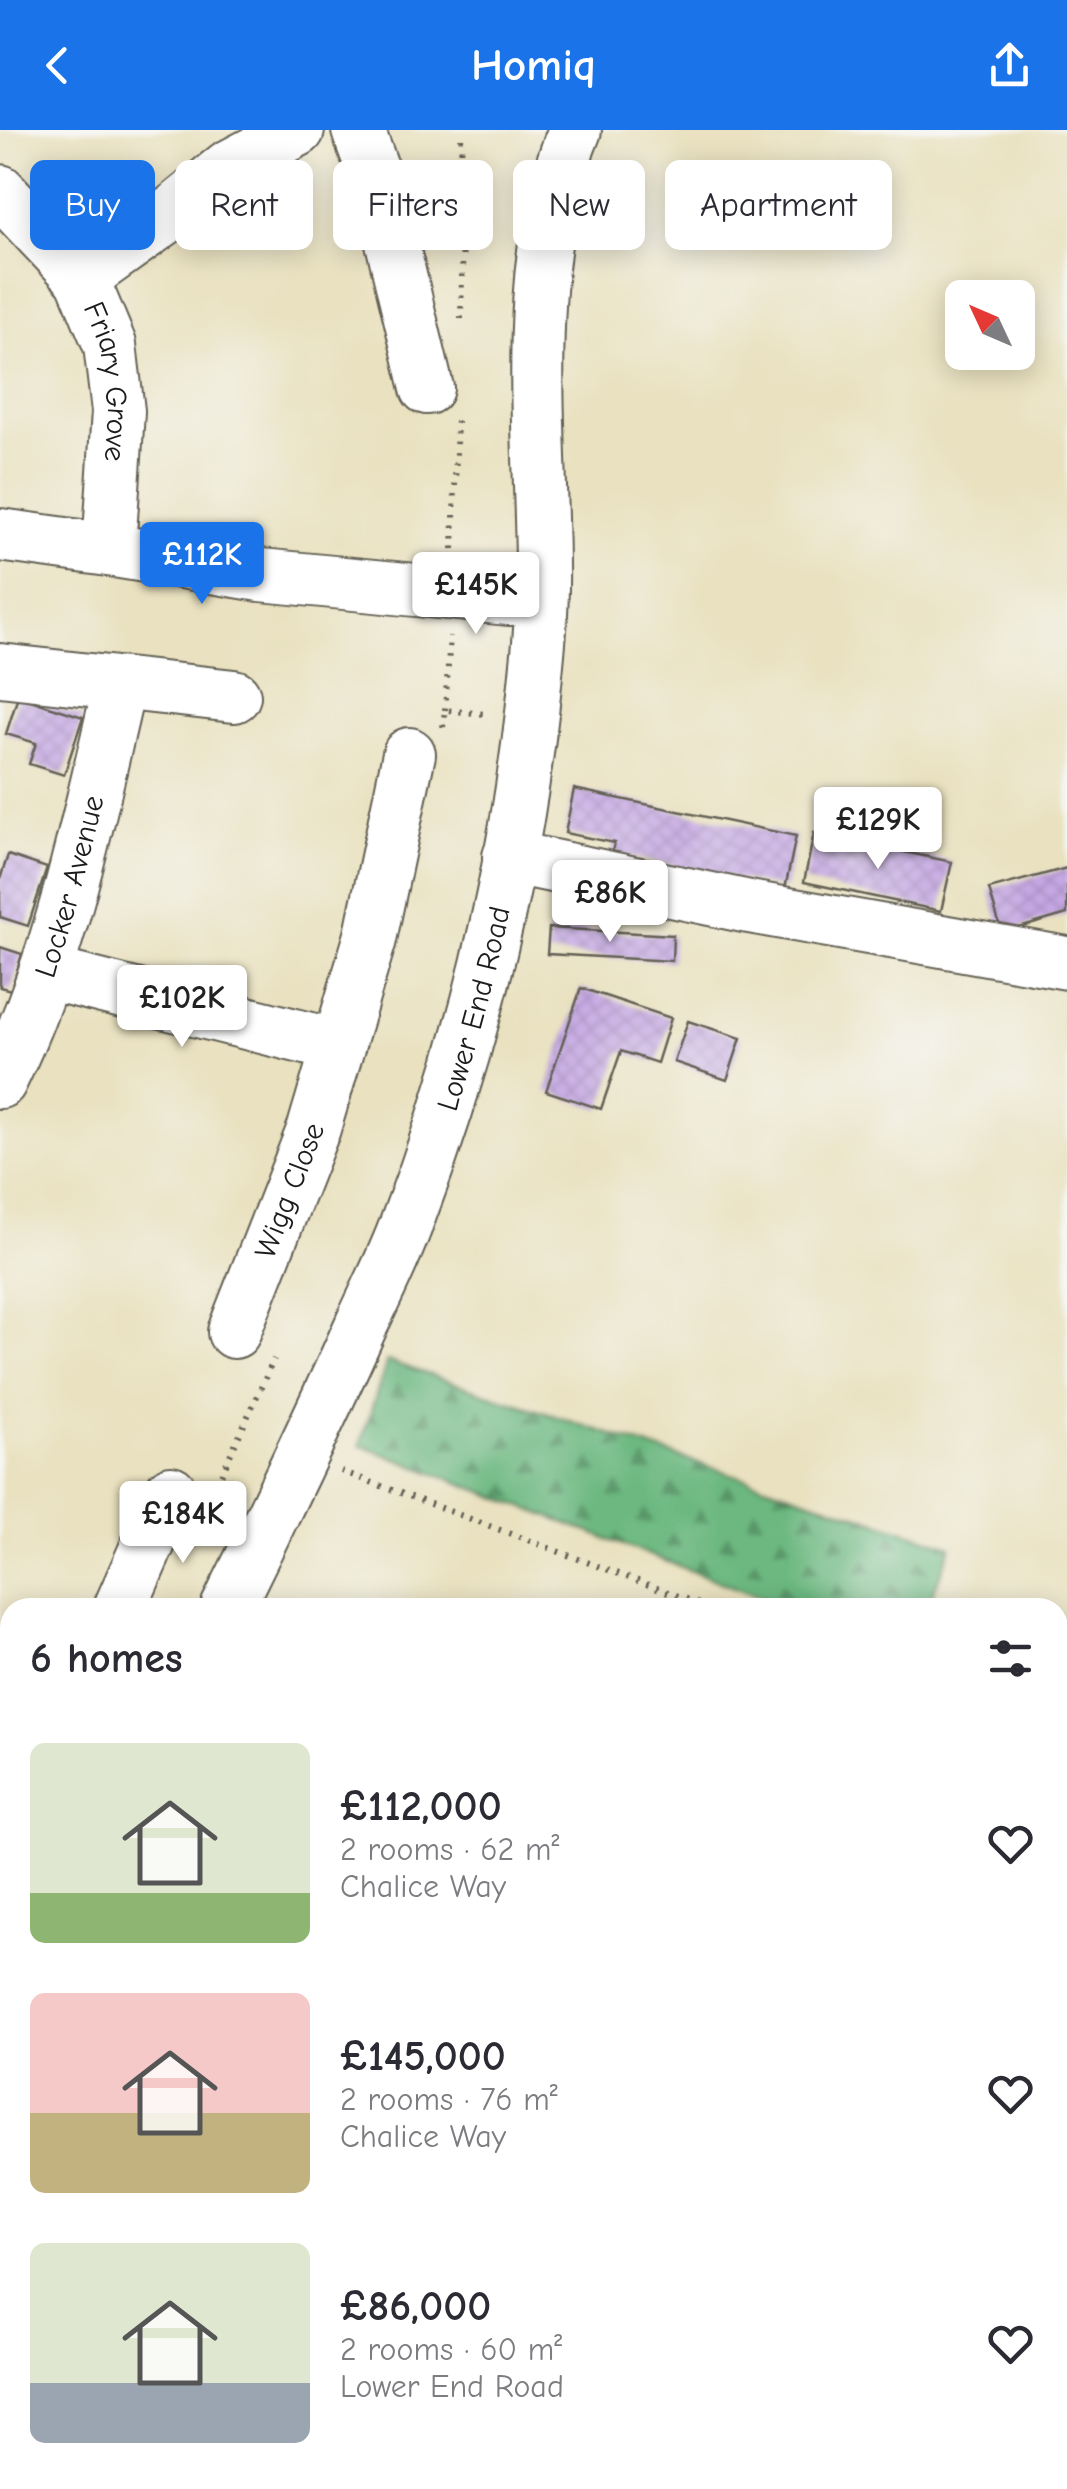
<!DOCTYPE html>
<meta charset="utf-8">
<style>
body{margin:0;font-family:"Comic Neue",sans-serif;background:#f7f7f7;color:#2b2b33;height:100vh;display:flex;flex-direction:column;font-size:38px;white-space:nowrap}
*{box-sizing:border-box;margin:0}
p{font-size:32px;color:#7c7c81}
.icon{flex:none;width:55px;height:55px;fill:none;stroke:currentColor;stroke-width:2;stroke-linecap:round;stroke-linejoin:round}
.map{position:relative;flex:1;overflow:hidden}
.details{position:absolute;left:0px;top:1468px;width:1068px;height:892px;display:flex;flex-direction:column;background:#fff;border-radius:30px 30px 0 0;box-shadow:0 5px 25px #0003}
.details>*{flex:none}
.top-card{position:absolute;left:30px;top:30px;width:1008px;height:90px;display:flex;gap:20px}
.needle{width:65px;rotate:314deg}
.tools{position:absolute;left:945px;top:150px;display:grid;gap:20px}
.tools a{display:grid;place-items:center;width:90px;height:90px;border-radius:15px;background:#fff;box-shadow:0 5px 25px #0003;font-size:50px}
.price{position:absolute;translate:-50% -85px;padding:0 22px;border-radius:10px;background:#fff;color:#222;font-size:32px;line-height:65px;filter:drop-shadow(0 2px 5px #0008)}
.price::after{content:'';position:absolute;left:50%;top:60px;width:30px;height:22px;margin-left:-15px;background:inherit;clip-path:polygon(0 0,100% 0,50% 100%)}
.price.selected{background:#1a73e8;color:#fff}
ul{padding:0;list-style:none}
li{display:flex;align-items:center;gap:30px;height:250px;padding:0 30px}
li span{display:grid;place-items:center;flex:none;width:280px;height:200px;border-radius:15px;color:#555}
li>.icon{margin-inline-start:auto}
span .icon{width:120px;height:120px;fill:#fffc;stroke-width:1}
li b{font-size:42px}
h2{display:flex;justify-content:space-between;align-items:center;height:120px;padding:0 30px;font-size:42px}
.tag{padding:0 35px;border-radius:15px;background:#fff;box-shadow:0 5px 25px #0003;font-size:35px;line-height:90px}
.tag.selected{background:#1a73e8;color:#fff}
header{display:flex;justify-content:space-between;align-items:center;height:130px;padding:0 30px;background:#1a73e8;color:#fff;font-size:45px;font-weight:700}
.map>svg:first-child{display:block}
.grass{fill:#85d798;stroke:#507a5a;stroke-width:2.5}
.forest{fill:url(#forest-firs);stroke:#446a4e;stroke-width:2.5}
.building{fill:url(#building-cross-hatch)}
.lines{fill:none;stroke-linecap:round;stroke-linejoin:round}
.minor-casing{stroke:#646155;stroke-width:56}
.path{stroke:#646155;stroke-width:6;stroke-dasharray:2.5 8;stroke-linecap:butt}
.minor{stroke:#fff;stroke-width:52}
.labels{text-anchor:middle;stroke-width:9;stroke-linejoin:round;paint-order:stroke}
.street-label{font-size:30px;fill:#1c1c1c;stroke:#f6f6f2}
</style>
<header><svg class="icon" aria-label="back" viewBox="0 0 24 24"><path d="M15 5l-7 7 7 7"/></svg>Homiq<svg class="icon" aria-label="share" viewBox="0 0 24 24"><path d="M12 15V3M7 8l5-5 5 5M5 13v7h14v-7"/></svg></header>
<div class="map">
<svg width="1067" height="2359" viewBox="0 0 1067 2359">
<defs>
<pattern id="forest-firs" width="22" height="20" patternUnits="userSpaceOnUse" patternTransform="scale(2.5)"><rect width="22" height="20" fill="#6cb880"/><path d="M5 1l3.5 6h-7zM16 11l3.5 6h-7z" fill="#589568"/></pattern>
<pattern id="building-cross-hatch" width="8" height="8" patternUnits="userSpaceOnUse" patternTransform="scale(2.5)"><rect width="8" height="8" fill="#c5a7e3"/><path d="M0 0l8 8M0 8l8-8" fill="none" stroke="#a98fc2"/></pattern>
</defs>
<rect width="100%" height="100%" fill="#f6f6f2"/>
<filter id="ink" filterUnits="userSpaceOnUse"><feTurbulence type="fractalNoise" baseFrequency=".01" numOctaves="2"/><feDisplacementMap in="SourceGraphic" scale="20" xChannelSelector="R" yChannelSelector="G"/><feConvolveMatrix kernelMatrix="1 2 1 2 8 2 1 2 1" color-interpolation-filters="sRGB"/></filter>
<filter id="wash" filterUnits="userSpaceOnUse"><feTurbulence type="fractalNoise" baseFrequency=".0048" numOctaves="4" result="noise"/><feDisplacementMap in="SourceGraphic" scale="40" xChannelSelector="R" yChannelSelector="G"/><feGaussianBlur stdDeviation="2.25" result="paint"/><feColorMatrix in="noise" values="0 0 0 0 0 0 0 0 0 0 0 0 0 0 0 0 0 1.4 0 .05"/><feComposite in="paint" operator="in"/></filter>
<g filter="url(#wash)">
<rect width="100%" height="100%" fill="#e9e1bf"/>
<path class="grass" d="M10,2073V2350H1058V2088L1067,2092V2359H0V2090Z"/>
<path class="forest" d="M387,1231L951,1416L928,1477H786L360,1315Z"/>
<g id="blocks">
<path class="building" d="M18,566L83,587L64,645L29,634L36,613L6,604Z
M574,659L796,706L785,759L612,723L614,713L565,703Z
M814,703L952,732L941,781L804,752Z
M8,725L47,738L28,796L0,787V749Z
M1067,738V784L1002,803L989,759Z
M549,798L673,805L672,831L547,824Z
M0,817L22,824L11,860L0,857Z
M581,858L671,888L657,933L621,921L601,979L546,961Z
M688,891L741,908L727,950L674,932Z"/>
</g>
</g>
<g filter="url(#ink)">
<use href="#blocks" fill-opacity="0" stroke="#646155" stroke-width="2.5"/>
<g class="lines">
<defs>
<g id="minor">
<path d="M358,0L378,54L427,258"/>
<path id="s1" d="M0,61L82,148L110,215L118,281L109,420"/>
<path d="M82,148L163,90L228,37L298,0"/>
<path d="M0,405L109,420L261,445L509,469L541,468"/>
<path d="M0,540L234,566"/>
<path d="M509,727L749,777L1067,833"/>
<path d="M47,843L338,916"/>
<path id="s2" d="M0,952C62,827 88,688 120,554"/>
<path id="s3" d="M234,1202L314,998L370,809L409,624"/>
<path d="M120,1478L171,1362"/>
<path id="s4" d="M227,1478C273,1385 318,1292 360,1198C376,1163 394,1128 407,1092C469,929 512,757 532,583C537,534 543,485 542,436C541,296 520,131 575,0"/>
<path d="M0,1548L10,1555"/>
<path d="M0,1704L10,1687"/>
<path d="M0,1857L10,1842"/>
</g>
</defs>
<use href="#minor" class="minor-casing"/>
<path class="path" d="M461,189L463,102L461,0
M453,419L457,291
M445,580L450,506
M443,597L445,580L485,584
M341,1341L711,1478
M217,1354L274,1229
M1058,1598L1067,1601
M0,1771L10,1754"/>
<use href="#minor" class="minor"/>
</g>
</g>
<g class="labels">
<g class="street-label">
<text dy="10" stroke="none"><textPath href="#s1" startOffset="228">Friary Grove</textPath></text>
<text dy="10" stroke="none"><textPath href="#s2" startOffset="208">Locker Avenue</textPath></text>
<text dy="10" stroke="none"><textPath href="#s4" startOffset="650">Lower End Road</textPath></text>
<text dy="10" stroke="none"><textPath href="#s3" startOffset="152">Wigg Close</textPath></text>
</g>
</g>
</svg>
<div class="tools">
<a><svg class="needle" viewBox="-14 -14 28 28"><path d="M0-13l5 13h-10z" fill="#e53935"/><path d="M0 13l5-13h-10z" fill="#7c7c81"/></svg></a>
</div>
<b class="price selected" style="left:202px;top:477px">£112K</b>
<b class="price" style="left:476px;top:507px">£145K</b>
<b class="price" style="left:878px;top:742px">£129K</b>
<b class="price" style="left:610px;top:815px">£86K</b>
<b class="price" style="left:182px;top:920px">£102K</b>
<b class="price" style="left:183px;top:1436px">£184K</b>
<div class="top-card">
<a class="tag selected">Buy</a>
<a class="tag">Rent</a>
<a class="tag">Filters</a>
<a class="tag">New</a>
<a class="tag">Apartment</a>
</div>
<section class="details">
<h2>6 homes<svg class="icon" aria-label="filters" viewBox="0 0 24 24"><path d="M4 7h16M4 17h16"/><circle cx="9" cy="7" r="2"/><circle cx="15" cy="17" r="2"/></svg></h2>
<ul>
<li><span style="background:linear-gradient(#dfe7d0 75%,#8fb573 0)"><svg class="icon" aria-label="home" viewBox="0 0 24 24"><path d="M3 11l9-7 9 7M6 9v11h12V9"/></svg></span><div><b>£112,000</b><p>2 rooms · 62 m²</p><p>Chalice Way</p></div><svg class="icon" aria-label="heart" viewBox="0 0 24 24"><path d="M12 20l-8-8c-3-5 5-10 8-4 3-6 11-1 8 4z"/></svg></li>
<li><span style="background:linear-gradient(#f6c9c9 60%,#c2b280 0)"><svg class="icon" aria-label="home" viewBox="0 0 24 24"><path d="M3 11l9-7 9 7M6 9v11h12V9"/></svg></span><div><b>£145,000</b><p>2 rooms · 76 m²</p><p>Chalice Way</p></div><svg class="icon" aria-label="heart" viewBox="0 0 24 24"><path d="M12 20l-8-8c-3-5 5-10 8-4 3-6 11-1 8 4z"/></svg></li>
<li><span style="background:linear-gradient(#dfe7d0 70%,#9aa5b1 0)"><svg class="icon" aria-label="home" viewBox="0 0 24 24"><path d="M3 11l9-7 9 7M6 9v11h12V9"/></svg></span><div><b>£86,000</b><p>2 rooms · 60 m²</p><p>Lower End Road</p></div><svg class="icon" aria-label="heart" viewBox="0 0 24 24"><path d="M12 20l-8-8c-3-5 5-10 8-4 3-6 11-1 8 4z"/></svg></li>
</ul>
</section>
</div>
